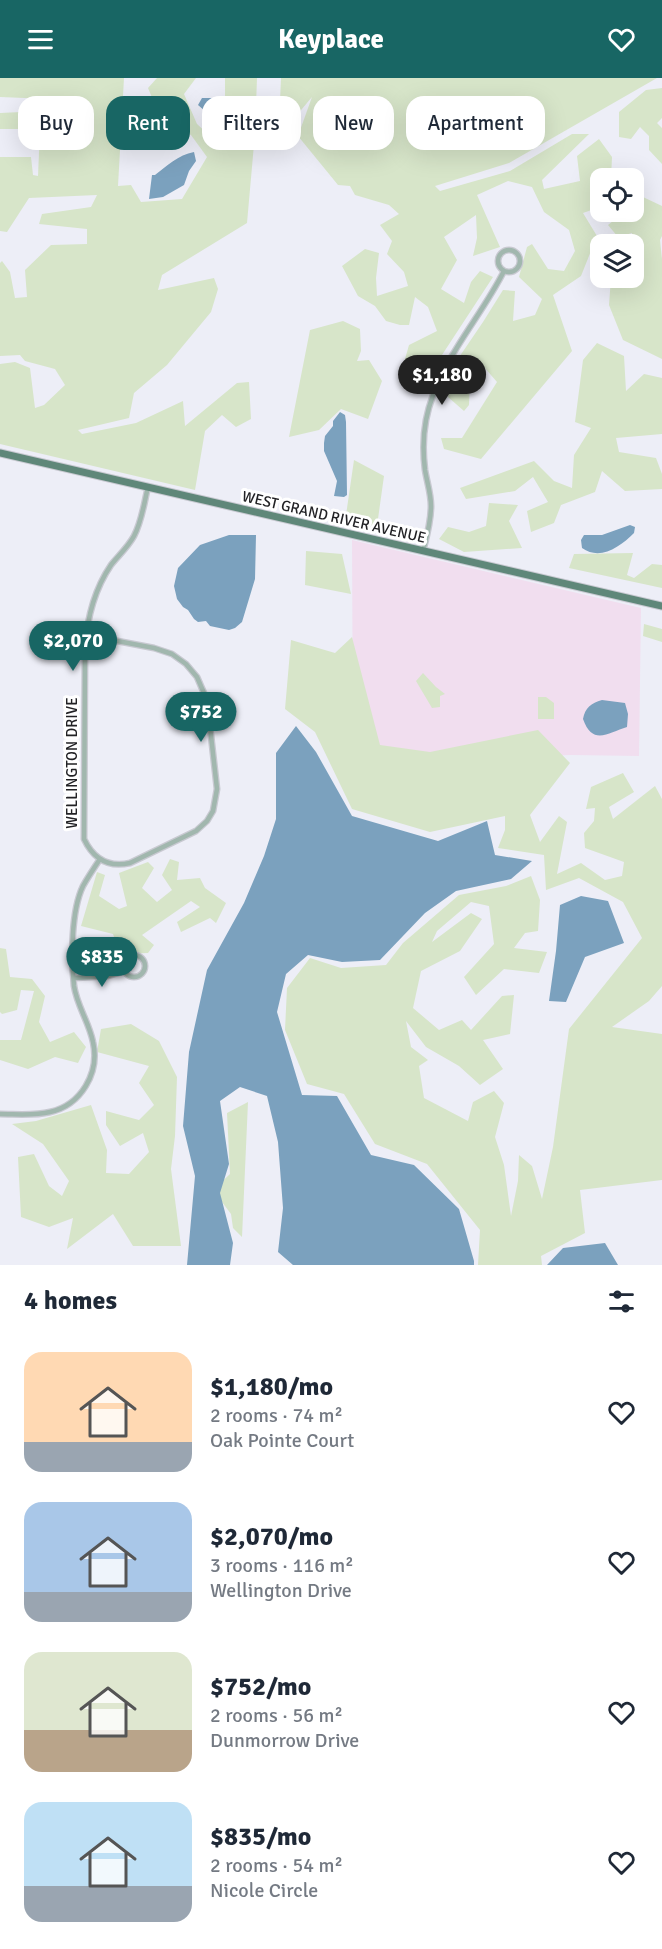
<!DOCTYPE html>
<meta charset="utf-8">
<style>
body{margin:0;font-family:Signika,sans-serif;background:#f6f6f7;color:#1f2937;height:100vh;display:flex;flex-direction:column;font-size:22px;white-space:nowrap}
*{box-sizing:border-box;margin:0}
p{font-size:20px;color:#747a83}
.icon{flex:none;width:33px;height:33px;fill:none;stroke:currentColor;stroke-width:2;stroke-linecap:round;stroke-linejoin:round}
.map{position:relative;height:1187px;overflow:hidden}
.details{display:flex;flex-direction:column;background:#fff;flex:1}
.details>*{flex:none}
.hud{position:absolute;left:18px;top:18px;width:627px;height:54px;display:flex;gap:12px}
.controls{position:absolute;left:590px;top:90px;display:grid;gap:12px}
.controls a{display:grid;place-items:center;width:54px;height:54px;border-radius:12px;background:#fff;box-shadow:0 6px 24px #0002;font-size:30px}
.price{position:absolute;translate:-50% -51px;padding:0 14px;border-radius:21px;background:#186664;color:#fff;font-size:20px;line-height:39px;filter:drop-shadow(0 2px 3px #0008)}
.price::after{content:'';position:absolute;left:50%;top:36px;width:18px;height:14px;margin-left:-9px;background:inherit;clip-path:polygon(0 0,100% 0,50% 100%)}
.price.on{background:#222;color:#fff}
ul{padding:0;list-style:none}
li{display:flex;align-items:center;gap:18px;height:150px;padding:0 24px}
li span{display:grid;place-items:center;flex:none;width:168px;height:120px;border-radius:18px;color:#555}
li>.icon{margin-inline-start:auto}
span .icon{width:72px;height:72px;fill:#fffc;stroke-width:1}
li b{font-size:26px}
h2{display:flex;justify-content:space-between;align-items:center;height:72px;padding:0 24px;font-size:26px}
.pill{padding:0 21px;border-radius:18px;background:#fff;box-shadow:0 6px 24px #0002;font-size:21px;line-height:54px}
.pill.on{background:#186664;color:#fff}
header{display:flex;justify-content:space-between;align-items:center;height:78px;padding:0 24px;background:#186664;color:#fff;font-size:27px;font-weight:700}
.map>svg:first-child{display:block}
.education{fill:#f1deef}
.green{fill:#d7e5c9}
.water{fill:#7ba1be}
.lines{fill:none;stroke-linecap:round;stroke-linejoin:round}
.minor-casing{stroke:#c8c9d1;stroke-width:7}
.primary-casing{stroke:#c8c9d1;stroke-width:9}
.minor{stroke:#a1b7ae;stroke-width:4.5}
.primary{stroke:#5f8779;stroke-width:7}
.labels{text-anchor:middle;stroke-width:6;stroke-linejoin:round;paint-order:stroke}
.street-label{font-size:15px;fill:#222225;stroke:#fff}
</style>
<header><svg class="icon" aria-label="menu" viewBox="0 0 24 24"><path d="M4 6h16M4 12h16M4 18h16"/></svg>Keyplace<svg class="icon" aria-label="heart" viewBox="0 0 24 24"><path d="M12 20l-8-8c-3-5 5-10 8-4 3-6 11-1 8 4z"/></svg></header>
<div class="map">
<svg width="662" height="1187" viewBox="0 0 662 1187">
<rect width="100%" height="100%" fill="#edeef7"/>
<path class="education" d="M352,462L641,530L639,678L571,677L353,684Z"/>
<path class="green" d="M0,0H124L118,108L131,107L141,124L182,121L207,79L191,57L162,43L148,10L157,0H196L184,16L197,46L210,58L225,53V0H257L255,55L247,145L162,197L158,212L214,200L218,211L211,234L167,287L134,315L129,340L78,352L82,356L136,345L183,323L185,348L237,305L249,304L251,341L236,349L222,337L205,353L195,412L0,366V286L15,284L30,290L35,330L44,327L65,307L55,291L25,283L20,277L0,278V185L2,183L10,194L15,220L27,219L25,192L51,167L87,166V151L39,146L42,136L91,129L97,117L29,120L7,154L0,153V79H31L33,97L38,98L40,51H0V35L43,33L50,21L0,19Z
M281,0H657L509,85L435,108L440,113L510,93L572,56H589L542,102L544,111L580,103L577,78L599,61L612,79L611,100H600V129L583,135L597,158L581,198L553,217L572,273L481,381L444,371L441,360H462L497,304L484,289L470,297L469,327L464,333L448,319L449,294L483,244L503,212L515,213L513,243L535,237L542,221L519,199L527,169L532,166L548,191L564,193L575,173L569,152L544,134L532,109L508,103L477,117L500,169L473,178L477,160L476,137L444,159L457,182L441,211L464,225L471,204L480,193L493,199L423,306L403,288L409,267L437,253L428,229L415,219L409,247H400L386,243L375,228L358,218L342,188L365,171L379,175L376,200L377,218L408,208L404,194L387,176L392,163L380,147L399,136L389,127L355,117L350,108L338,107L298,58L312,19L286,50L279,48Z
M662,10V40L657,45L662,50V86L649,72V58L640,49L631,61L619,59V34L646,12Z
M643,119L662,128V158L660,162L662,181V281L623,262L609,227L611,200H633V166H628L632,163V155L618,159L608,147L619,138L636,139V120Z
M343,243L360,251L361,273L357,283L369,282L382,303L368,341L341,331L319,352L289,359L310,252Z
M597,265L624,278L626,313L644,296L662,300V356L616,360L619,374L656,380L662,396V411L625,413L602,393L595,414L561,427L554,445L531,454L527,433L548,424L533,399L515,413L466,421L460,410L534,383L554,403L572,410L574,377L591,350L575,344L583,282Z
M354,382L384,398L377,448L345,444Z
M489,425L518,427L509,443L522,470L464,474L439,461L448,449L469,454L486,448Z
M306,473L342,476L351,516L305,507Z
M633,475L627,497L634,500L652,486L662,487V510L569,490L574,476Z
M644,546L662,551V564L643,558Z
M352,559L380,667L430,674L538,652L570,685L530,737L540,764L559,738L567,744L557,796L581,785L605,802L622,798L624,784L585,770L584,755L594,743L595,730L586,731L591,709L623,695L634,714L609,729L613,741L655,708L662,721V908L649,923L612,949L662,956V1102L580,1112L585,1155L541,1178L542,1187H478L480,1152L427,1086L375,1066L344,1016L307,1006L285,952L287,910L310,880L341,890L386,887L403,865L459,817L506,808L531,798L540,822L538,853L525,855L514,870L547,874L539,895L504,891L476,917L464,899L494,866L489,828L471,824L437,853L432,864L471,835L482,841L460,873L421,893L413,930L439,952L462,942L471,952L502,918L514,917L510,956L483,962L503,991L480,1007L459,988L426,969L406,943L411,969L428,982L419,988L424,1020L468,1043L473,1024L494,1013L504,1025L495,1059L504,1087L511,1138L518,1103L519,1077L532,1088L542,1121L553,1069L569,951L642,860L623,824L579,800L546,812L544,777L498,770L505,752V738L430,754L352,731L315,654L285,631L291,562L335,575Z
M423,595L436,609L445,616L440,618V629L432,630L416,603Z
M538,619H546L554,625V641H538Z
M170,781L179,784L177,802L200,800L205,810L226,825L216,845L210,840L181,854L177,844L200,829L191,823L142,857L154,867L148,875L120,876L113,856L81,848L97,794L105,797L99,818L119,831L127,828L119,795L148,784L154,790L142,810L157,824L172,812L162,797Z
M0,870L6,871L10,899L32,901L45,918L39,944L50,964L74,954L86,969L78,985L55,979L28,991L0,982V962H21L34,913L21,912L17,932L2,936L0,934Z
M131,946L159,963L177,999L175,1058L171,1091L181,1168H133L113,1136L67,1171L73,1140L49,1149L21,1139L18,1079L34,1076L49,1108L62,1118L69,1103L43,1066L12,1046L36,1043L91,1027L107,1072L106,1095L129,1096L149,1074L143,1055L120,1068L106,1047V1033L139,1042L154,1027L139,1005L149,988L97,974L101,951Z
M248,1024L242,1159L233,1150L231,1136L213,1112L230,1096L227,1035Z"/>
<path class="water" d="M202,20H212L216,24V28L212,34L205,33L198,27Z
M136,39L144,42L135,58L127,60L129,49Z
M194,74L196,83L189,93L184,107L163,119L149,121L152,97H155C167,88 178,77 194,74Z
M340,334L345,337L346,344L347,417L344,419L334,418L337,403L324,373V365L325,358L333,348V343Z
M630,447L635,449L634,455C620,469 600,483 582,470L581,462L584,457H602Z
M229,457H256L255,501L242,544L235,550L229,552L210,548L206,543L198,544L194,541L188,532L183,529L177,521L174,508L178,490L200,467Z
M602,622L625,625L628,636L627,649C609,654 593,669 583,641C585,630 591,625 602,622Z
M296,648L316,674L352,738L438,763L487,743L495,777L532,783L511,801L456,813L425,835L380,882L342,884L308,877L286,896L277,934L302,1017L337,1018L371,1077L414,1087L459,1131L474,1183V1187H293L278,1174L283,1130L278,1064L267,1018L240,1009L220,1023L229,1086L220,1115L233,1165L230,1187H187L195,1098L183,1048L189,974L207,892L244,825L264,778L276,741V675Z
M581,818L608,823L624,865L585,879L566,924L549,923L556,873L560,827Z
M605,1165L618,1187H547L563,1170Z"/>
<g class="lines">
<defs>
<path id="minor" d="M498 183a11 11 0 1 1 22 0a11 11 0 1 1-22 0Z
M423,473C427,458 431,444 431,428C431,416 427,404 425,392C423,376 423,358 426,342C437,285 479,243 504,193
M86,557L154,570L172,576L186,586L197,599L207,622L217,711L213,733L207,743L196,753L130,785C108,790 93,780 84,761L85,570C87,541 94,512 111,487C119,477 128,469 134,458C142,443 144,425 148,409
M123 888a11 11 0 1 1 22 0a11 11 0 1 1-22 0Z
M74,900L108,898L125,893
M0,1036C16,1036 34,1038 50,1034C81,1027 100,995 93,964C89,944 77,928 74,908C71,880 71,833 83,808C88,799 94,790 100,781"/>
<path id="primary" d="M0,375L662,528"/>
</defs>
<use href="#minor" class="minor-casing"/>
<use href="#primary" class="primary-casing"/>
<use href="#minor" class="minor"/>
<use href="#primary" class="primary"/>
</g>
<g class="labels">
<g class="street-label">
<text transform="translate(334 439) rotate(13)" y="5">WEST GRAND RIVER AVENUE</text>
<text transform="translate(72 685) rotate(-90)" y="5">WELLINGTON DRIVE</text>
</g>
</g>
</svg>
<div class="controls">
<a><svg class="icon" aria-label="locate" viewBox="0 0 24 24"><circle cx="12" cy="12" r="6"/><path d="M12 2v4M12 18v4M2 12h4M18 12h4"/></svg></a>
<a><svg class="icon" aria-label="layers" viewBox="0 0 24 24"><path d="M12 4l9 5-9 5-9-5zM3 14l9 5 9-5"/></svg></a>
</div>
<b class="price on" style="left:442px;top:328px">$1,180</b>
<b class="price" style="left:73px;top:594px">$2,070</b>
<b class="price" style="left:201px;top:665px">$752</b>
<b class="price" style="left:102px;top:910px">$835</b>
<div class="hud">
<a class="pill">Buy</a>
<a class="pill on">Rent</a>
<a class="pill">Filters</a>
<a class="pill">New</a>
<a class="pill">Apartment</a>
</div>
</div>
<section class="details">
<h2>4 homes<svg class="icon" aria-label="filters" viewBox="0 0 24 24"><path d="M4 7h16M4 17h16"/><circle cx="9" cy="7" r="2"/><circle cx="15" cy="17" r="2"/></svg></h2>
<ul>
<li><span style="background:linear-gradient(#ffd9b3 75%,#9aa5b1 0)"><svg class="icon" aria-label="home" viewBox="0 0 24 24"><path d="M3 11l9-7 9 7M6 9v11h12V9"/></svg></span><div><b>$1,180/mo</b><p>2 rooms · 74 m²</p><p>Oak Pointe Court</p></div><svg class="icon" aria-label="heart" viewBox="0 0 24 24"><path d="M12 20l-8-8c-3-5 5-10 8-4 3-6 11-1 8 4z"/></svg></li>
<li><span style="background:linear-gradient(#a9c7e8 75%,#9aa5b1 0)"><svg class="icon" aria-label="home" viewBox="0 0 24 24"><path d="M3 11l9-7 9 7M6 9v11h12V9"/></svg></span><div><b>$2,070/mo</b><p>3 rooms · 116 m²</p><p>Wellington Drive</p></div><svg class="icon" aria-label="heart" viewBox="0 0 24 24"><path d="M12 20l-8-8c-3-5 5-10 8-4 3-6 11-1 8 4z"/></svg></li>
<li><span style="background:linear-gradient(#dfe7d0 65%,#b9a48a 0)"><svg class="icon" aria-label="home" viewBox="0 0 24 24"><path d="M3 11l9-7 9 7M6 9v11h12V9"/></svg></span><div><b>$752/mo</b><p>2 rooms · 56 m²</p><p>Dunmorrow Drive</p></div><svg class="icon" aria-label="heart" viewBox="0 0 24 24"><path d="M12 20l-8-8c-3-5 5-10 8-4 3-6 11-1 8 4z"/></svg></li>
<li><span style="background:linear-gradient(#bfe0f5 70%,#9aa5b1 0)"><svg class="icon" aria-label="home" viewBox="0 0 24 24"><path d="M3 11l9-7 9 7M6 9v11h12V9"/></svg></span><div><b>$835/mo</b><p>2 rooms · 54 m²</p><p>Nicole Circle</p></div><svg class="icon" aria-label="heart" viewBox="0 0 24 24"><path d="M12 20l-8-8c-3-5 5-10 8-4 3-6 11-1 8 4z"/></svg></li>
</ul>
</section>
